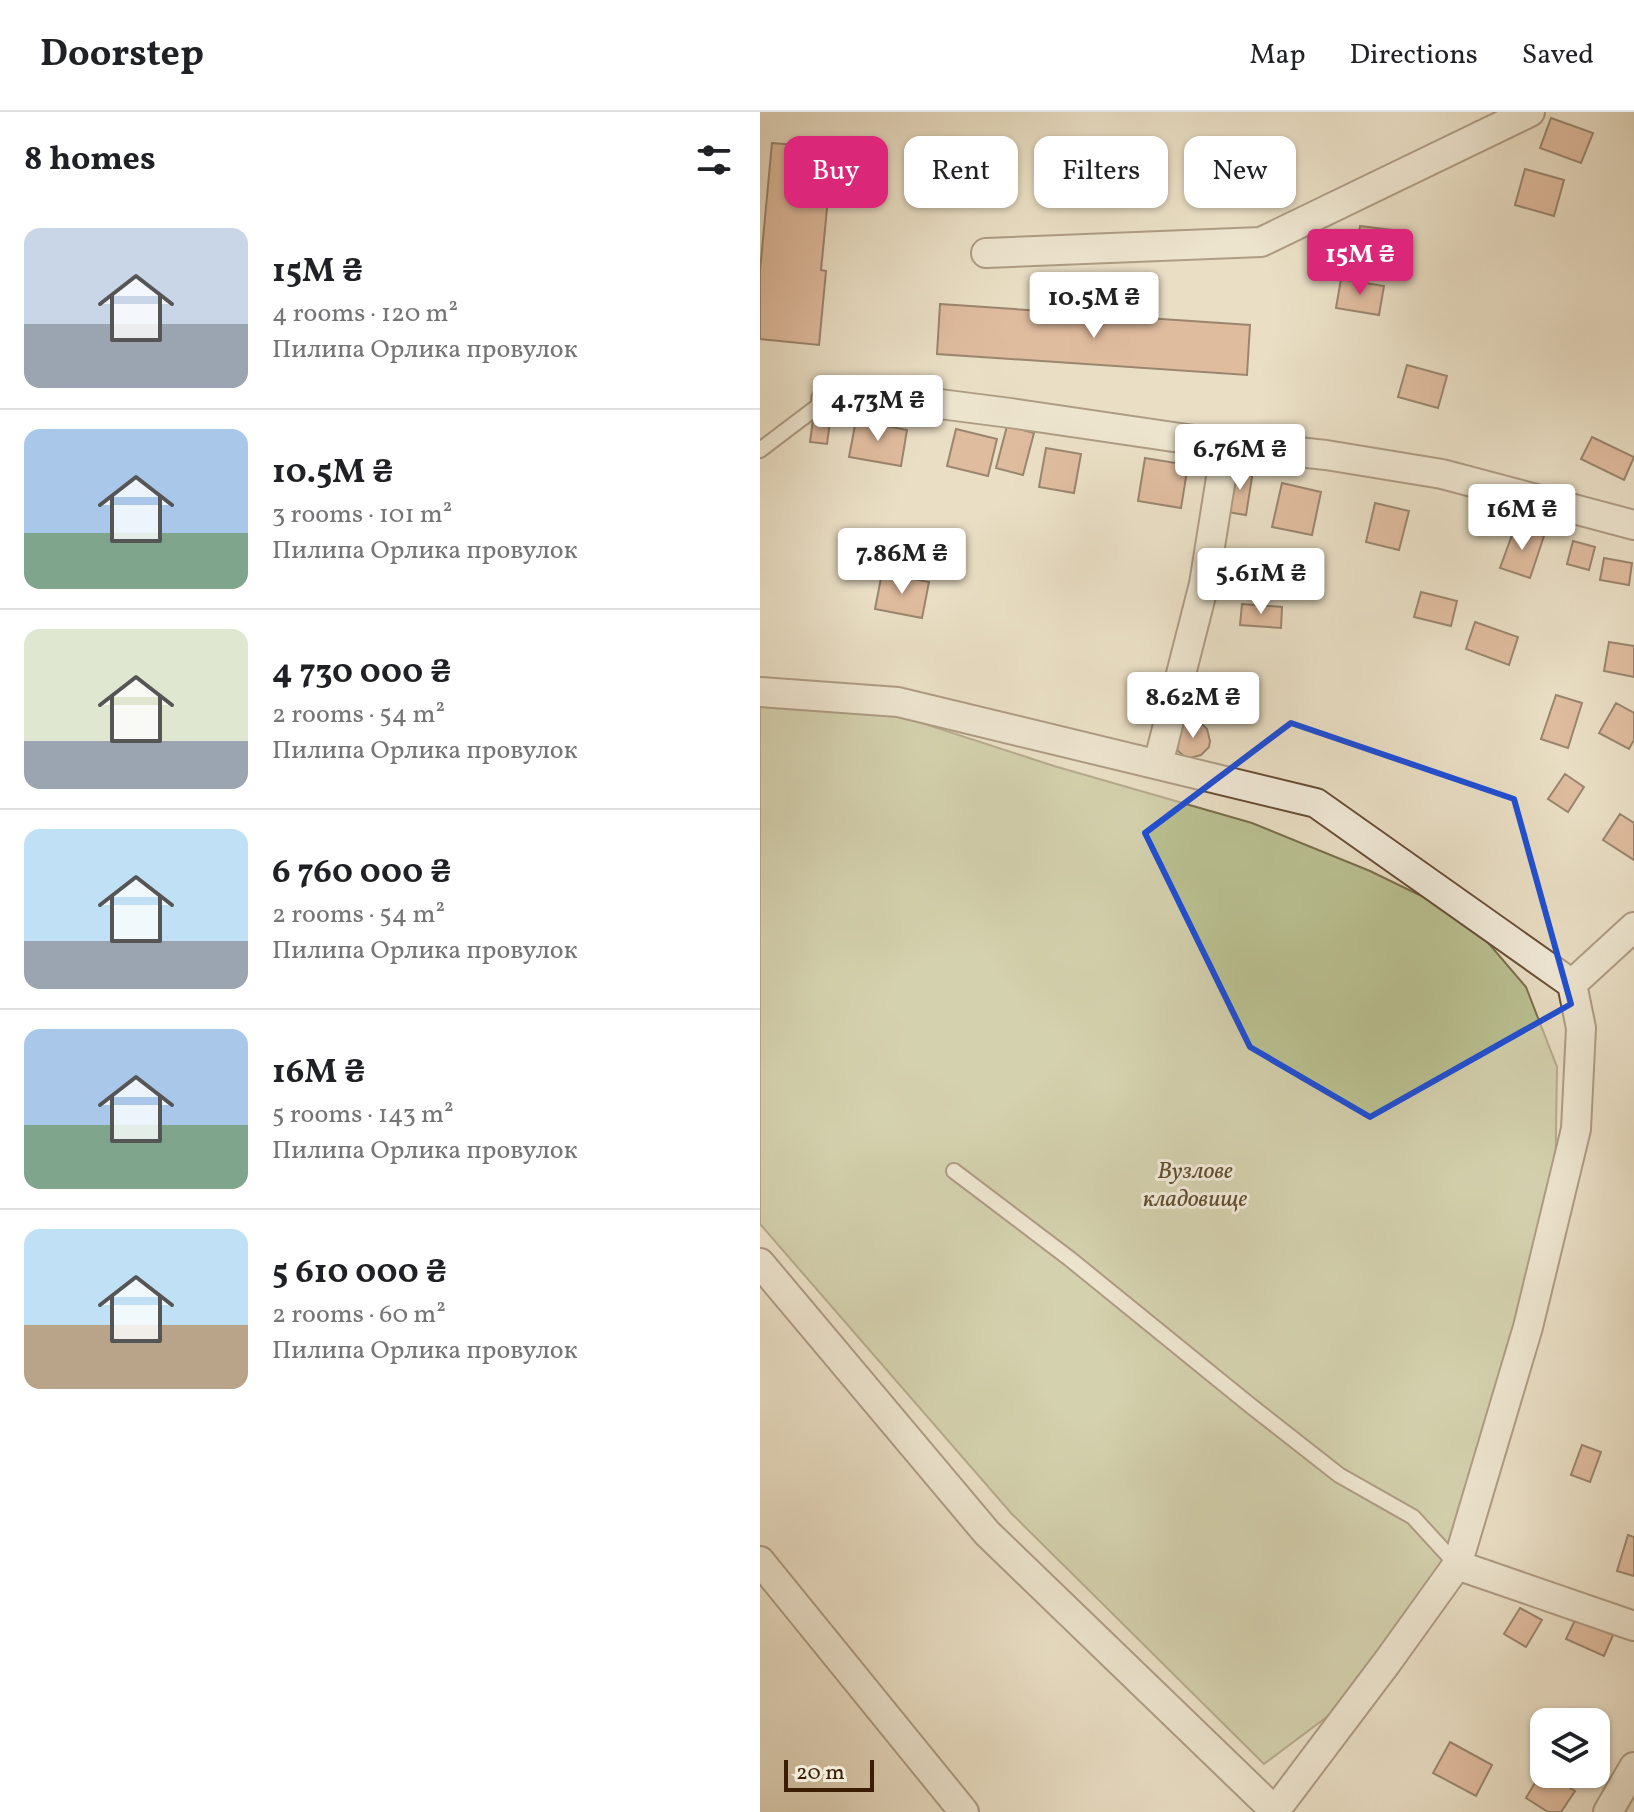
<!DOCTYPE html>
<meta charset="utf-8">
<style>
body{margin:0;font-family:Vollkorn,serif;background:#f2f2f2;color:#202124;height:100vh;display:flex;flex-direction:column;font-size:30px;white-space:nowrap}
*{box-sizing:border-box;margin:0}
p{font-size:26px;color:#757577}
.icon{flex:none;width:44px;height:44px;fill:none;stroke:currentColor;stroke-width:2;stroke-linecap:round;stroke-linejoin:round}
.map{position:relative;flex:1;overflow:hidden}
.details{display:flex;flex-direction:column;background:#fff;width:760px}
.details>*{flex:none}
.guide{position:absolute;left:24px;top:24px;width:730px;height:72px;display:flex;gap:16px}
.fabs{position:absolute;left:770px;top:1596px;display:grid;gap:16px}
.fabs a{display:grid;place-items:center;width:80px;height:80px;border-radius:16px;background:#fff;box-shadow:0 2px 6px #0004;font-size:40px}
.scale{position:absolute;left:24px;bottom:20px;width:90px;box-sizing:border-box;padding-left:8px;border:4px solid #3b1c05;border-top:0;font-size:22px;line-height:28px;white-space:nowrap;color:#3b1c05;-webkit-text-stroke:6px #f1ead9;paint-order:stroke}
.price{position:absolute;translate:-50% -68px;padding:0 18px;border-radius:8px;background:#fff;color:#222;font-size:26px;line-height:52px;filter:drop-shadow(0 2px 4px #0008)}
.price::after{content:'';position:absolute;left:50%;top:48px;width:24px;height:18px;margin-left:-12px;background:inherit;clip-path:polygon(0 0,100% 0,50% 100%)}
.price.active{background:#db2777;color:#fff}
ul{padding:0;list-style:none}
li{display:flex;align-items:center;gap:24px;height:200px;padding:0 24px}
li+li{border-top:2px solid #e0e0e0}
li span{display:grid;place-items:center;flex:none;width:224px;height:160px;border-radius:16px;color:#555}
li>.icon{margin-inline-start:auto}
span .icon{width:96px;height:96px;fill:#fffc;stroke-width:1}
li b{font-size:34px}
h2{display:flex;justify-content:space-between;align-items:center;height:96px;padding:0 24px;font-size:34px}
.tag{padding:0 28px;border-radius:16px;background:#fff;box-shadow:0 2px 6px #0004;font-size:28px;line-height:72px}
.tag.active{background:#db2777;color:#fff}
header{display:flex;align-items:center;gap:48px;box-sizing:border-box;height:112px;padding:0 40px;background:#fff;border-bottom:2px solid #e0e0e0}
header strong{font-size:38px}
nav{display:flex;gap:44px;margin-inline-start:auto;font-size:28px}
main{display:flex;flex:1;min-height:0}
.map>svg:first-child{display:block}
.green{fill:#bac192;stroke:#7a6e4c;stroke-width:2}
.building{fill:#d69271;stroke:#3b1c05;stroke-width:2}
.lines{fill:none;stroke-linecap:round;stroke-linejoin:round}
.service-casing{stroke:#674d35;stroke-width:18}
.minor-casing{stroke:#674d35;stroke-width:32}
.service{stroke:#f1ead9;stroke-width:14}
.minor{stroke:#f1ead9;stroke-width:28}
.marked{fill:none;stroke:#1d4ed8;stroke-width:6;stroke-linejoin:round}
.labels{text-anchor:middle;stroke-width:6;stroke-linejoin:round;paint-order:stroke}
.park-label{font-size:24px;font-style:italic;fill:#614e2f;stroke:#f1ead9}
</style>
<header>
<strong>Doorstep</strong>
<nav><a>Map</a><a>Directions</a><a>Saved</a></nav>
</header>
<main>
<section class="details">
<h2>8 homes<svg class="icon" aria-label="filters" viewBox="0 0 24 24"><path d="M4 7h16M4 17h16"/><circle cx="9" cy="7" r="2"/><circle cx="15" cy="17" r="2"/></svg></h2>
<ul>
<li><span style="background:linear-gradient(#c9d6e8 60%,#9aa5b1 0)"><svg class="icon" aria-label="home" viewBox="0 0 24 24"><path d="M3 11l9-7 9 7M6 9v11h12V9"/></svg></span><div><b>15M ₴</b><p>4 rooms · 120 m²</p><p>Пилипа Орлика провулок</p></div></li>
<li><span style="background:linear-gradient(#a9c7e8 65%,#7fa58c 0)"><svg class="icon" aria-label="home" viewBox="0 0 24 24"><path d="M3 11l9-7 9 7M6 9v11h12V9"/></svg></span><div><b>10.5M ₴</b><p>3 rooms · 101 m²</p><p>Пилипа Орлика провулок</p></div></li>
<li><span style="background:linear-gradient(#dfe7d0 70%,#9aa5b1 0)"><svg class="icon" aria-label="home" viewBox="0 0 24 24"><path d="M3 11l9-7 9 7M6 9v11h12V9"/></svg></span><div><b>4 730 000 ₴</b><p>2 rooms · 54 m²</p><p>Пилипа Орлика провулок</p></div></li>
<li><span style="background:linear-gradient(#bfe0f5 70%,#9aa5b1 0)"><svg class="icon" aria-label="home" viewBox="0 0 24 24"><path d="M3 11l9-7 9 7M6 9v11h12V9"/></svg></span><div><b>6 760 000 ₴</b><p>2 rooms · 54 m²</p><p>Пилипа Орлика провулок</p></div></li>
<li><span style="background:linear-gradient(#a9c7e8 60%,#7fa58c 0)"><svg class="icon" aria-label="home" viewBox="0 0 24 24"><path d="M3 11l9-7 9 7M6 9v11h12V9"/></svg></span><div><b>16M ₴</b><p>5 rooms · 143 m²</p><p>Пилипа Орлика провулок</p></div></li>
<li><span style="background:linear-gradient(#bfe0f5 60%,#b9a48a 0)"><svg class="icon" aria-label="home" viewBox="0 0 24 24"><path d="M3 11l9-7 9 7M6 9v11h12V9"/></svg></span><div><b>5 610 000 ₴</b><p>2 rooms · 60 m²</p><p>Пилипа Орлика провулок</p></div></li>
</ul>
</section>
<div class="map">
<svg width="874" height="1700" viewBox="0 0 874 1700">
<rect width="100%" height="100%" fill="#eadfc5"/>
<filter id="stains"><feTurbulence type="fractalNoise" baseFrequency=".0025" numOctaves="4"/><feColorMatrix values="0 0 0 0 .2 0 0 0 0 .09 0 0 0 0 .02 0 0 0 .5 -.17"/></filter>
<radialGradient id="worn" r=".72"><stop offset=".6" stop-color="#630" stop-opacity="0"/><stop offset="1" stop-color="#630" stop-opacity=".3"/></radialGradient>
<path class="green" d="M0,590L137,603L294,654L492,711L610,759L707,806L766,875L797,955L795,1080L705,1425L650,1511L568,1604L504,1652L251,1401L0,1112Z"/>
<path class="building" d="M791,6L833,21L821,51L780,36Z
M12,31L73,36L61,158L66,159L59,233L0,227V159Z
M765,57L804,68L794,104L755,93Z
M600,114L642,119L636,157L595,151Z
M581,167L624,174L619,203L576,196Z
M180,192L490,213L487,263L177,242Z
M647,253L687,264L678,296L638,285Z
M54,300L71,302L67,332L50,330Z
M96,308L147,318L141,354L89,345Z
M247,314L274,321L263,363L236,356Z
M196,317L237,327L228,364L187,354Z
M832,325L874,345L864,368L821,347Z
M286,336L321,342L314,381L279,375Z
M385,346L428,353L421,396L378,389Z
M474,357L493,359L486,403L467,400Z
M522,371L561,380L552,423L512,415Z
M615,391L649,399L639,438L606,430Z
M755,415L784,424L770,466L740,456Z
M813,429L835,435L829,458L807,452Z
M844,446L872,451L869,473L840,468Z
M122,461L169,470L162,506L115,497Z
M661,480L697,489L691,514L654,505Z
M482,492L522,495L521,516L480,513Z
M715,510L758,525L749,553L706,537Z
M849,530L874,534V565L844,559Z
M796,583L822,591L808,636L781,627Z
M856,591L874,601V628L869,637L839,621Z
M431,609L443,613L447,617L450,629L449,635L441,643L430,646L425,645L416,637L420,614Z
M805,662L824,675L808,700L788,687Z
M860,702L874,711V748L843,728Z
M822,1333L841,1340L830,1370L811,1363Z
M868,1423L874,1425V1464L857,1459Z
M760,1496L782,1508L766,1535L744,1522Z
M816,1506L853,1523L844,1544L806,1527Z
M690,1630L732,1653L716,1684L673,1661Z
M782,1659L784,1662H787L815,1679L801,1700H788L766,1686Z"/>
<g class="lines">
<defs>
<path id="service" d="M0,338L66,288
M194,1059L310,1147L491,1294L579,1363L653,1405L697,1453"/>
<path id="minor" d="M226,141L501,130L770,0
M66,288L141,287L250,301L461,332L566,343L682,362L874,413
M0,580L138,590L556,691L812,872
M398,652L444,472L464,347L461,332
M0,1151L227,1421L516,1700
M0,1449L204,1700
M697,1453L874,1514
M515,1699L628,1549L697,1453L768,1215L816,1017L821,916L812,872L874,815
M848,1700L874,1655"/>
</defs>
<use href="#service" class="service-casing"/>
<use href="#minor" class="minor-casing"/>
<use href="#service" class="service"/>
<use href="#minor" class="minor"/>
</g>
<path d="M0 0H874V1700H0ZM531,611L754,687L811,892L610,1005L490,935L385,721Z" fill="#eadfc5" fill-opacity=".55" fill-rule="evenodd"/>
<path class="marked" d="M531,611L754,687L811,892L610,1005L490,935L385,721Z"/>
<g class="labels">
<g class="park-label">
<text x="435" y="1066">Вузлове<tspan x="435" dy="28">кладовище</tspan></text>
</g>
</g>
<rect width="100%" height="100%" filter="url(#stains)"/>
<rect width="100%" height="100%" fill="url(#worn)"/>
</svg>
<div class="fabs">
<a><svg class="icon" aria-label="layers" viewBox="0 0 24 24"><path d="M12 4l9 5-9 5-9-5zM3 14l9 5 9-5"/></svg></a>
</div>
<div class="scale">20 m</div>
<b class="price active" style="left:600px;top:185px">15M ₴</b>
<b class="price" style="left:334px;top:228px">10.5M ₴</b>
<b class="price" style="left:118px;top:331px">4.73M ₴</b>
<b class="price" style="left:480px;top:380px">6.76M ₴</b>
<b class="price" style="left:762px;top:440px">16M ₴</b>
<b class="price" style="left:142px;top:484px">7.86M ₴</b>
<b class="price" style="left:501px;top:504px">5.61M ₴</b>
<b class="price" style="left:433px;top:628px">8.62M ₴</b>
<div class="guide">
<a class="tag active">Buy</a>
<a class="tag">Rent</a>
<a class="tag">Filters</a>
<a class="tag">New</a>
</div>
</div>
</main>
